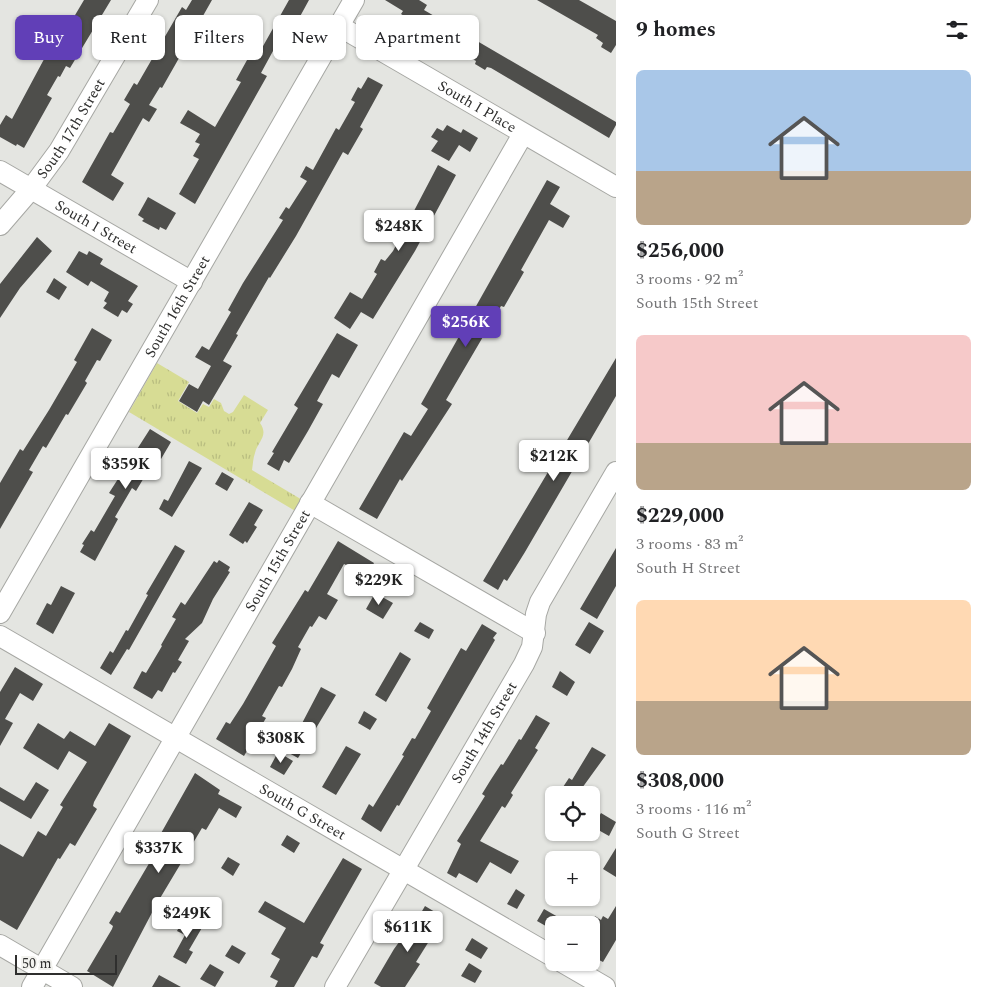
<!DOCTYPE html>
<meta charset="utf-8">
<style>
body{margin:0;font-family:Spectral,serif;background:#f6f6f6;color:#202124;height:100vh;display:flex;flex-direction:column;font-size:19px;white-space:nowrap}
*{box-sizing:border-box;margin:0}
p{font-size:16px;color:#757577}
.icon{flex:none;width:28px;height:28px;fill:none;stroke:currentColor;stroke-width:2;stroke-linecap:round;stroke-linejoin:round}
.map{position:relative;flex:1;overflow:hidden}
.panel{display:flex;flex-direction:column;background:#fff;width:375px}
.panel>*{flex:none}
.banner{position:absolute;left:15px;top:15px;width:475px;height:45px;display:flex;gap:10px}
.controls{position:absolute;left:545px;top:786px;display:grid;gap:10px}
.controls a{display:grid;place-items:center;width:55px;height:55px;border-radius:8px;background:#fff;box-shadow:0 1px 4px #0004;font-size:25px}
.scale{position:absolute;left:15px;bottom:12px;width:102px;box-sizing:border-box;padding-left:5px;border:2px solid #2f2f2e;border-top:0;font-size:14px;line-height:18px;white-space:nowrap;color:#2f2f2e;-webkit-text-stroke:4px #f2f2ee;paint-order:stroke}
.price{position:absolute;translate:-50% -42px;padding:0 11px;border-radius:5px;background:#fff;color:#222;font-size:16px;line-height:32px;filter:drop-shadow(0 1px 2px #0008)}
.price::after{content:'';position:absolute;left:50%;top:30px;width:15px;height:11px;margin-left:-8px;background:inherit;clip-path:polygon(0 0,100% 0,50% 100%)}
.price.current{background:#613fb7;color:#fff}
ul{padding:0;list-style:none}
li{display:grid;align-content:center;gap:10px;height:265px;padding:0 20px}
li span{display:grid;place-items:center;height:155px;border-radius:8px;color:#555}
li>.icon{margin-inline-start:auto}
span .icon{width:90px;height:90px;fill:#fffc;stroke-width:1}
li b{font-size:21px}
h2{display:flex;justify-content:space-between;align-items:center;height:60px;padding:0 20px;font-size:21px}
.chip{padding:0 18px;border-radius:8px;background:#fff;box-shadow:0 1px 4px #0004;font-size:18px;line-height:45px}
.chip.current{background:#613fb7;color:#fff}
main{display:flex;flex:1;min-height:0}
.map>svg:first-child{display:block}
.grass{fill:url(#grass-tufts)}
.building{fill:#4e4e4b}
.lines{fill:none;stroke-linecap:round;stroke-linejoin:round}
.minor-casing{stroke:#a6a7a3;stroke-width:22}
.minor{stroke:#fff;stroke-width:20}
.labels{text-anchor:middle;stroke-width:5;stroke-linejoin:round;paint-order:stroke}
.street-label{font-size:15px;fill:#2f2f2e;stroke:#f2f2ee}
</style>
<main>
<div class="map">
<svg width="616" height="987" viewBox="0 0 616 987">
<defs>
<pattern id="grass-tufts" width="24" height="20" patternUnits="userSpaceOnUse" patternTransform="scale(1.25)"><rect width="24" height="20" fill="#d7dc94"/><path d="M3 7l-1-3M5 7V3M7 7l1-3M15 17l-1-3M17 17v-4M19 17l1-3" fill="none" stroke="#b9bd80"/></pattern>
</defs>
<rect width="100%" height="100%" fill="#e4e5e1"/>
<path class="grass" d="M157,363L189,382L178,401L197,413L203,404L209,407L214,399L221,403L224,411L229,414L233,412L244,395L268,410L260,423C269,436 258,441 255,453C253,458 253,464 252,470L304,501L297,512L129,412Z"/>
<path class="building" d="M84,0H111L70,68L66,66L60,77L58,76L47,95L52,98L24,148L17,144L16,146L0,137V125L6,115L12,119L50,48L57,52L68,34L65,32Z
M192,0H212L162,88L160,87L149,105L157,109L149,122L143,118L111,175L124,183L113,201L82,182L110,132L113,133L130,104L124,100L134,83L137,85L182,7L186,10Z
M289,0H309L279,55L273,51L261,73L267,76L195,204L179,194L199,159L193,156L200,144L195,142L200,134L180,123L188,110L215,127L241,82L236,80L252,51L258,55Z
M385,0H419L427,5L424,10L616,122V125L609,138L491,68L487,67L485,70L475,64L476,61L422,32L424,29L401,14L403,11Z
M537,0H579L616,21V45L611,53L601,47L603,43L596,38L598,35Z
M368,77L383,85L360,127L363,129L348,155L343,152L296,236L270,278L269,277L236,334L238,335L223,361L232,366L209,405L203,401L197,412L179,401L189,384L198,389L211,366L195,357L202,346L209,350L231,312L228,310L243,283L283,220L279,218L286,207L289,209L307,181L300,177L306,166L313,170L336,128L339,130L355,102L351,100L358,87L361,89Z
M447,125L461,133L463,129L478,138L470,152L459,145L449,161L431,151L438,141L431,137L437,128L443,131Z
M438,165L456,175L415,251L373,319L361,312L350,329L334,318L350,292L362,299L377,274L374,272L381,259L385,261L393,251Z
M547,180L560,187L550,204L570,216L563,228L549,220L521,270L524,272L504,307L501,306L446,400L452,404L402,481L400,479L377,519L359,509L404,432L411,436L428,409L421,404Z
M148,197L176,213L166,230L160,227L159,230L142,221L144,219L138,215Z
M37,237L52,251L20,288L0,318V284Z
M79,251L87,255L89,251L103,259L100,264L138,286L128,301L133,304L127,313L122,310L118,317L103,308L107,303L104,301L109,292L91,281L88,286L66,272Z
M54,278L67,287L59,300L46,292Z
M92,328L112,340L100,361L97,360L85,381L87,383L68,415L66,414L46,448L43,446L29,470L33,472L0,529V483L20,449L23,451L49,410L77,362L74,360Z
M337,333L358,345L339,378L332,374L317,401L323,404L308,431L289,463L284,460L279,471L267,464L274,453L272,452L298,408L294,405Z
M616,358V396L525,552L507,581L504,579L498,590L483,581Z
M150,429L171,442L161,459L157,456L136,491L132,488L115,517L118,519L95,561L80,552L84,545L82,544L91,530L94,532L115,496L109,493Z
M189,461L202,468L172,517L159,509L164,499L168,501Z
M222,472L234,479L227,491L215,484Z
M249,502L263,510L254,525L257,527L247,543L245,541L243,544L229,535Z
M338,541L374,563L368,575L344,564L327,594L338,600L326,620L319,616L312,627L310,626L298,647L301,649L292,669L282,687L279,686L262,716L266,718L244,756L216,739L226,722L230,724L243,704L276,646L272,643L305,590L308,592Z
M175,545L185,551L129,650L127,649L111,675L100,668L110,651L113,653L126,630L128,631L148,595L146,594Z
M616,548V586L597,619L580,609Z
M219,560L230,567L228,571L230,572L213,599L202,623L185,639L189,641L178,660L182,662L175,673L173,672L162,692L158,690L152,699L133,688L142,671L146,673L162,646L161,645L176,619L172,617L181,602L185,605L214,561L217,563Z
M61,586L75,593L53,634L36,624L47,603L51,605Z
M375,593L393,603L383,619L366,609Z
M420,622L434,630L429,639L414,631Z
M589,622L604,631L590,654L575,645Z
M482,624L497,633L493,638L495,640L399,806L397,805L381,832L361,819L369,804L373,807L404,756L402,755L412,738L415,739L431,711L427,708L461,648L466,651Z
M400,652L411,659L386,702L375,695Z
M15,667L43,684L33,701L20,693L5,719L13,723L0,746V692Z
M560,671L575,682L567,696L552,687Z
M321,687L336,695L298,758L287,752Z
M364,711L377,719L370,730L358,723Z
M536,715L550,723L535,748L538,750L511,793L513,795L505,808L502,806L480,841L519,861L511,874L490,862L477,883L459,873L456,878L447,873L461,844L457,841L485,796L482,794L490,781L501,764L503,765L519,739L521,740Z
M38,723L64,739L70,731L95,746L109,723L131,736L94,802L93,806L97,809L91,819L75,846L70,843L60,859L58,858L17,930L0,920V844L23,857L38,831L46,836L63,807L60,805L87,762L69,751L58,770L23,748Z
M346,746L361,754L336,795L322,787Z
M592,747L606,755L577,795L563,787L569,778L572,780Z
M278,752L293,761L284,775L270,767Z
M195,773L220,790L218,794L242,807L236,818L219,808L206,830L202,828L156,905L113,987L87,971L112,929L113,926L109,923L116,911L120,913L121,911L151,860L147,858Z
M36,782L49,790L31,819L0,801V787L24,801Z
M601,813L616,822L609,836L593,827Z
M287,835L300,843L294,853L281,845Z
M616,848V877L603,869Z
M228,857L240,864L233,876L221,868Z
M343,858L362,869L320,943L324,945L317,958L312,956L294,987H275L278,981L270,977L280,959L271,954L286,928L258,912L265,901L304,923Z
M516,889L525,895L517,909L507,904Z
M425,906L440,915L428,936L431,938L416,962L420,964L405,987H381L374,983L394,949L405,934L408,935Z
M616,906V940L603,962L591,956V923L595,916L601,920L603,916L608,919Z
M544,909L558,917L551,929L537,921Z
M185,916L203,926L189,950L193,952L186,964L173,957L185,935L177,931Z
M472,938L488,948L481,959L465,950Z
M232,945L246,953L239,964L225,956Z
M469,963L482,971L475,983L461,976Z
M210,964L224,972L215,987L200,979Z
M159,975L181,987H152Z"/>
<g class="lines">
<defs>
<g id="minor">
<path id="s1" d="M339,26L616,187"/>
<path id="s2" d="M0,171L192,282"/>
<path id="s3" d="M0,225L31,189L59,151L148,0"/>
<path d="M310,503L535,633"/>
<path id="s4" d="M0,613L354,0"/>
<path id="s5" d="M0,636L554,957"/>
<path d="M0,945L72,987"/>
<path d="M562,962L605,987"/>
<path id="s6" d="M32,987L523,134"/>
<path id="s7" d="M335,987L524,664L532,647L536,614L540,602L616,472"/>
</g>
</defs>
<use href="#minor" class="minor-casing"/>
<use href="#minor" class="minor"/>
</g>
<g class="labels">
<g class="street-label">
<text dy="5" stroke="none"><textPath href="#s1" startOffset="160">South I Place</textPath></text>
<text dy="5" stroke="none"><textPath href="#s3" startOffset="120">South 17th Street</textPath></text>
<text dy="5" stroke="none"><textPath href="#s2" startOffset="111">South I Street</textPath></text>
<text dy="5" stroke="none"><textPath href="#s4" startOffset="354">South 16th Street</textPath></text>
<text dy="5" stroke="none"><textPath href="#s6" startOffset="492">South 15th Street</textPath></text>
<text dy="5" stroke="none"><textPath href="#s7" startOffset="295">South 14th Street</textPath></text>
<text dy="5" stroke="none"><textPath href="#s5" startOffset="350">South G Street</textPath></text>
</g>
</g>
</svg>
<div class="controls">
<a><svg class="icon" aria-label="locate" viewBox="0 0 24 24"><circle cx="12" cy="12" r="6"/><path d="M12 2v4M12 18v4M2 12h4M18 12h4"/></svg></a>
<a>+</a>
<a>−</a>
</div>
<div class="scale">50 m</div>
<b class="price" style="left:399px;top:252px">$248K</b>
<b class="price current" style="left:466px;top:348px">$256K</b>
<b class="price" style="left:554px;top:482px">$212K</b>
<b class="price" style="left:126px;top:490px">$359K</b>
<b class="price" style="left:379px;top:606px">$229K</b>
<b class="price" style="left:281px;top:764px">$308K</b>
<b class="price" style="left:159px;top:874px">$337K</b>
<b class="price" style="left:187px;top:939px">$249K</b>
<b class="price" style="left:408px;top:953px">$611K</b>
<div class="banner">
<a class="chip current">Buy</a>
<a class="chip">Rent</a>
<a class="chip">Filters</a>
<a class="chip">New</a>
<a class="chip">Apartment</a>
</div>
</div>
<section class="panel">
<h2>9 homes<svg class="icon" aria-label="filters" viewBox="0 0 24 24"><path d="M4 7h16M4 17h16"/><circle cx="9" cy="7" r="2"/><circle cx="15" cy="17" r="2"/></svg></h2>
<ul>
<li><span style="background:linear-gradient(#a9c7e8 65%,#b9a48a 0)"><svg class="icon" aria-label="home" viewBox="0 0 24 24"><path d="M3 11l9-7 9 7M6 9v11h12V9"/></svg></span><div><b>$256,000</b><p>3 rooms · 92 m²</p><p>South 15th Street</p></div></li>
<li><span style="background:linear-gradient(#f6c9c9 70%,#b9a48a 0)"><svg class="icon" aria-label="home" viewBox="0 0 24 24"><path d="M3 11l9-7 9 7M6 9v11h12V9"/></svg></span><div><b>$229,000</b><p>3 rooms · 83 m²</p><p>South H Street</p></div></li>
<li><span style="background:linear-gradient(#ffd9b3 65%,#b9a48a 0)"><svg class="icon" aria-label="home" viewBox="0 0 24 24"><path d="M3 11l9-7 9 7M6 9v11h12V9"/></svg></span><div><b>$308,000</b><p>3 rooms · 116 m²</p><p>South G Street</p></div></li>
</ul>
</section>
</main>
